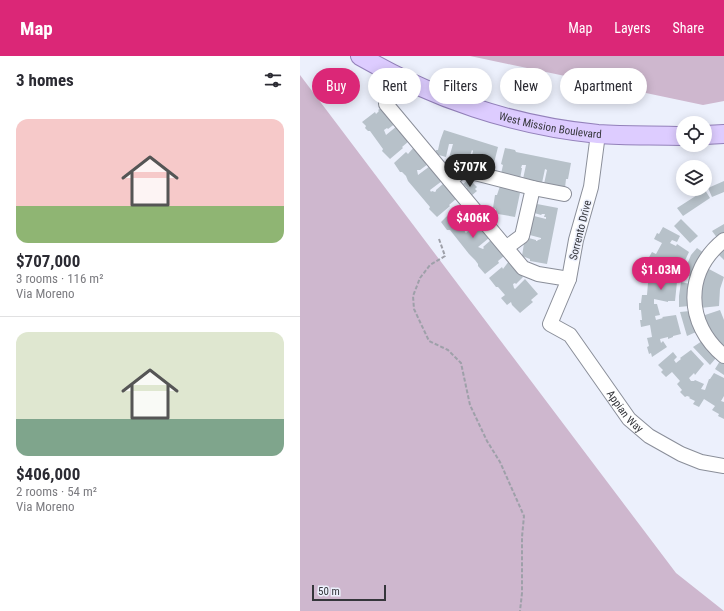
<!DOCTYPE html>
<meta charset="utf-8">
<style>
body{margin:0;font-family:"Roboto Condensed",sans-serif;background:#f2f2f3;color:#2b2b33;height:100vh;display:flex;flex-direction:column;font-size:15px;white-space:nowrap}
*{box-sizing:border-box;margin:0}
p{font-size:13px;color:#7c7c81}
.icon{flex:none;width:22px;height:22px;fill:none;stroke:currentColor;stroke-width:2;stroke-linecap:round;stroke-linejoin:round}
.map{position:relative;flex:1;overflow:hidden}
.panel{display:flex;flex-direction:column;background:#fff;width:300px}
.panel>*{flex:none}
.guide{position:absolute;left:12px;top:12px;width:352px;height:36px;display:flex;gap:8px}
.controls{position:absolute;left:376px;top:60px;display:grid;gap:8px}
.controls a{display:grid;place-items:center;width:36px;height:36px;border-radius:50%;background:#fff;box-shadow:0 2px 10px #0003;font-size:20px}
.scale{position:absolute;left:12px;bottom:10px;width:74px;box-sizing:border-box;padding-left:4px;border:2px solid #35363b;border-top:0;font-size:11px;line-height:14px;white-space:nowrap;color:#35363b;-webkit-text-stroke:3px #ecf0fc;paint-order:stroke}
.price{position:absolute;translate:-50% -34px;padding:0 9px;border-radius:14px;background:#db2777;color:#fff;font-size:13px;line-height:26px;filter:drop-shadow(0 1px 2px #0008)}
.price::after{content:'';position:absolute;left:50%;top:24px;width:12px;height:9px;margin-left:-6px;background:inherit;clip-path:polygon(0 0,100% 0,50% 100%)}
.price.selected{background:#222;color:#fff}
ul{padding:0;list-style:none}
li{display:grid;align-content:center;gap:8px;height:212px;padding:0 16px}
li+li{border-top:1px solid #e1e1e2}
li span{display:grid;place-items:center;height:124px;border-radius:12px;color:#555}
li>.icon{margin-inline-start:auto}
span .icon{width:72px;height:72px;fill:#fffc;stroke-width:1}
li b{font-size:17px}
h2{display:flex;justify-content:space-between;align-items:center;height:48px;padding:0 16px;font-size:17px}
.pill{padding:0 14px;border-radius:18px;background:#fff;box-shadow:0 2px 10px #0003;font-size:14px;line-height:36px}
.pill.selected{background:#db2777;color:#fff}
header{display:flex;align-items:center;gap:24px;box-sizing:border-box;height:56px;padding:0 20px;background:#db2777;color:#fff}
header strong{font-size:19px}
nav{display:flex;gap:22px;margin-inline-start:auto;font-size:14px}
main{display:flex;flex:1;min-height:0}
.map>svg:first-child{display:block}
.green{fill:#ceb7ce}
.building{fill:#b7c1c9}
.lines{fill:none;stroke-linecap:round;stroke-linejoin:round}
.minor-casing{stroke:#8a8e99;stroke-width:16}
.major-casing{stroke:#9381ba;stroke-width:20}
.path{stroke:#9ea0a9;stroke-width:2;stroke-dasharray:4 2;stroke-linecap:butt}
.minor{stroke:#fff;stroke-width:14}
.major{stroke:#dcf;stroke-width:18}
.labels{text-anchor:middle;stroke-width:3;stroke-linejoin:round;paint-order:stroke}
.street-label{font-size:11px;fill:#35363b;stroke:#ecf0fc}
</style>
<header>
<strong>Map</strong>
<nav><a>Map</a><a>Layers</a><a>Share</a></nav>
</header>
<main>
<section class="panel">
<h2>3 homes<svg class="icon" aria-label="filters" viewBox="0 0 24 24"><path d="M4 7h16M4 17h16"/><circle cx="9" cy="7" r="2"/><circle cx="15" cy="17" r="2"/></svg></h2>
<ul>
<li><span style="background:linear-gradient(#f6c9c9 70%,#8fb573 0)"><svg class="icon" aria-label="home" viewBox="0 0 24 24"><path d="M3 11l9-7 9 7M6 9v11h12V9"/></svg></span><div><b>$707,000</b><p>3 rooms · 116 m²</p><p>Via Moreno</p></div></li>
<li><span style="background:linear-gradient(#dfe7d0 70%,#7fa58c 0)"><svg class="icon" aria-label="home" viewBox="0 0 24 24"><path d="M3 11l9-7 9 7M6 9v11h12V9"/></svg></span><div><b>$406,000</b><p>2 rooms · 54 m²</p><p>Via Moreno</p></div></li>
</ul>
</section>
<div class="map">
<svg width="424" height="555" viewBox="0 0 424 555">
<rect width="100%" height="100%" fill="#ecf0fc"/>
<path class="green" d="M170,0H424V45L403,49Z
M0,19L376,517L424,555H0Z"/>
<path class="building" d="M81,52L96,67L88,73L87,72L84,74L86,79L97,70L109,85L102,91L103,92L90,103L82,95L83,93L70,75H68L65,72L66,70L62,66L75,56L76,58L79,55L78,54Z
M144,74L198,91L194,107L191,106L188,115L170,109L173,95L172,94L167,108L149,102L153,88H149L146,101L135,98L136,94H138L140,85Z
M114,91L128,108L120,114H117L118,119L130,110L142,125L130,134L131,136L132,135L135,136L136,135V134L144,127L156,143L149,149L150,150L137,161L129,153L130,151L108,125L106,120L102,116H100L94,107L106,96L108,98Z
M205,92L215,94L216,96L271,107L268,123H266L265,132L244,128L247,114L245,113L242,127L223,123L226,109H222L221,112H222L220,123L201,118L203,109L201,108Z
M168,124L172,128L173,127L177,131L175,133L177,135L171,140L165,134L167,132L163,128Z
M424,125V136L412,141L408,132Z
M200,130L218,135V136L220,137L215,161L198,158V157L196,156V153L193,152L195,139H197Z
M405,134L410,142L383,160L377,152Z
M233,145L238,146L237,148L258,152L247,208L230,205V203L222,200L225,181L236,184V185H237L238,184L241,183V182L226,178L230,159L246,163V161H244L245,158H242L241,159L231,156Z
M162,150L175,165L167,172L166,171L164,172L165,176L166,177L176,167L189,182L178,191L183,193L184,192L183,191L191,184L204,200L198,205L199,207L185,218L178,210V208L175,204L169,198L150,174H147L141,166L153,154L155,156Z
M381,163L398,180L390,187L374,170Z
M424,168V179L418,183L412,175Z
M363,171L380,180L377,186L372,184L370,187L376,190L377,188L389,196L381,213L368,209L369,208L362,204L360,208L363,213L362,221L357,220V224L364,225V223L377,226L375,245H368V246L354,243V248H357L360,259L355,260L356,264L363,262L362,261L376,259L381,278L373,280V281L368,283V281L360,283L361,287L363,285L367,291L352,301L351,297L349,298L347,291L349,290L347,282L352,281L350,269L341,271L340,264H342L341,254H339V247H341L342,239H347L348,227L340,226L341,219H343L345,210L344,209L347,202L348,203L352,196L356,198L362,187L354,183L357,177L359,178Z
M397,192L404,197L392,221L383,218L391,199Z
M424,192V204L418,198Z
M209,205L223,221L216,228L215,227L213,228L214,232L215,233L225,223L238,238L231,244L233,246L220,257L212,249L211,246L207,249L201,242L205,239L198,231H196L189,222L202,211L203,213Z
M407,212L424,221L420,233L419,250L400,252V237Z
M381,226L390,228L389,250L379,251V240Z
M420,254L424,264V294L419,290L402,260Z
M390,255L396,276L387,280L380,256Z
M402,285L416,302L410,309L393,291Z
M391,294L404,308L395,319L394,317L389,322L391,325H394L395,324L404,328L401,333L405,334L409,323H410L414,317L424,322V340L421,345L424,346V363L418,360L419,358L412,354L415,350L404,343L399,351L393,348L395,345L389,342L390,341L387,340L385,341L380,336L382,334L377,328L380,325L372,316L366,321L361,316L363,314L358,309L373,296L377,301L374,304L376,307L381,303L380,302Z
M420,305L424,307V319L415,313Z"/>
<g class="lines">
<defs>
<g id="minor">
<path d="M86,48L223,212L238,218L269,223"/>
<path id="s1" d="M298,78L291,131L276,184L269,223L250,268L270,279L329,363L349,380L381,398L401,406L424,410"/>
<path d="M150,124L163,114L233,132L264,138"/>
<path d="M424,184C384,216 385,268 424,300"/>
<path d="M207,191L222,180L233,132"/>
</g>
<g id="major">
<path id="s2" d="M60,0C132,42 214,70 298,78C326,80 355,79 383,80"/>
<path d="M405,79L424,78"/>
</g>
</defs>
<use href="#minor" class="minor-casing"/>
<use href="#major" class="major-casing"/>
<path class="path" d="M139,183L145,200L130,209L120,222L113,240L114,253L129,285L148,294L161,307L170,349L187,385L200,406L224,460L222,481V537L220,555"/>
<use href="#minor" class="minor"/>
<use href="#major" class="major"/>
</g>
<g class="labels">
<g class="street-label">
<text dy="4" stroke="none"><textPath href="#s2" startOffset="204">West Mission Boulevard</textPath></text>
<text transform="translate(280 174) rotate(-76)" y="4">Sorrento Drive</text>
<text dy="4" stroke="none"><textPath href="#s1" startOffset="314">Appian Way</textPath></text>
</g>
</g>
</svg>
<div class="controls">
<a><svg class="icon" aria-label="locate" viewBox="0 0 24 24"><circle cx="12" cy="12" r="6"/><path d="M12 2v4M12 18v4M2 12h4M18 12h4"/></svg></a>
<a><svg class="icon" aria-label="layers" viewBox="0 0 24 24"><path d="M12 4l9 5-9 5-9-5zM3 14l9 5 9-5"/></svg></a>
</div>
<div class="scale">50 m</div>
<b class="price selected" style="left:170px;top:132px">$707K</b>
<b class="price" style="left:173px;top:183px">$406K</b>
<b class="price" style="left:361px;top:235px">$1.03M</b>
<div class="guide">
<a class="pill selected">Buy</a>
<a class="pill">Rent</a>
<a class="pill">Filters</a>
<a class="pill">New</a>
<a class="pill">Apartment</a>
</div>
</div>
</main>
